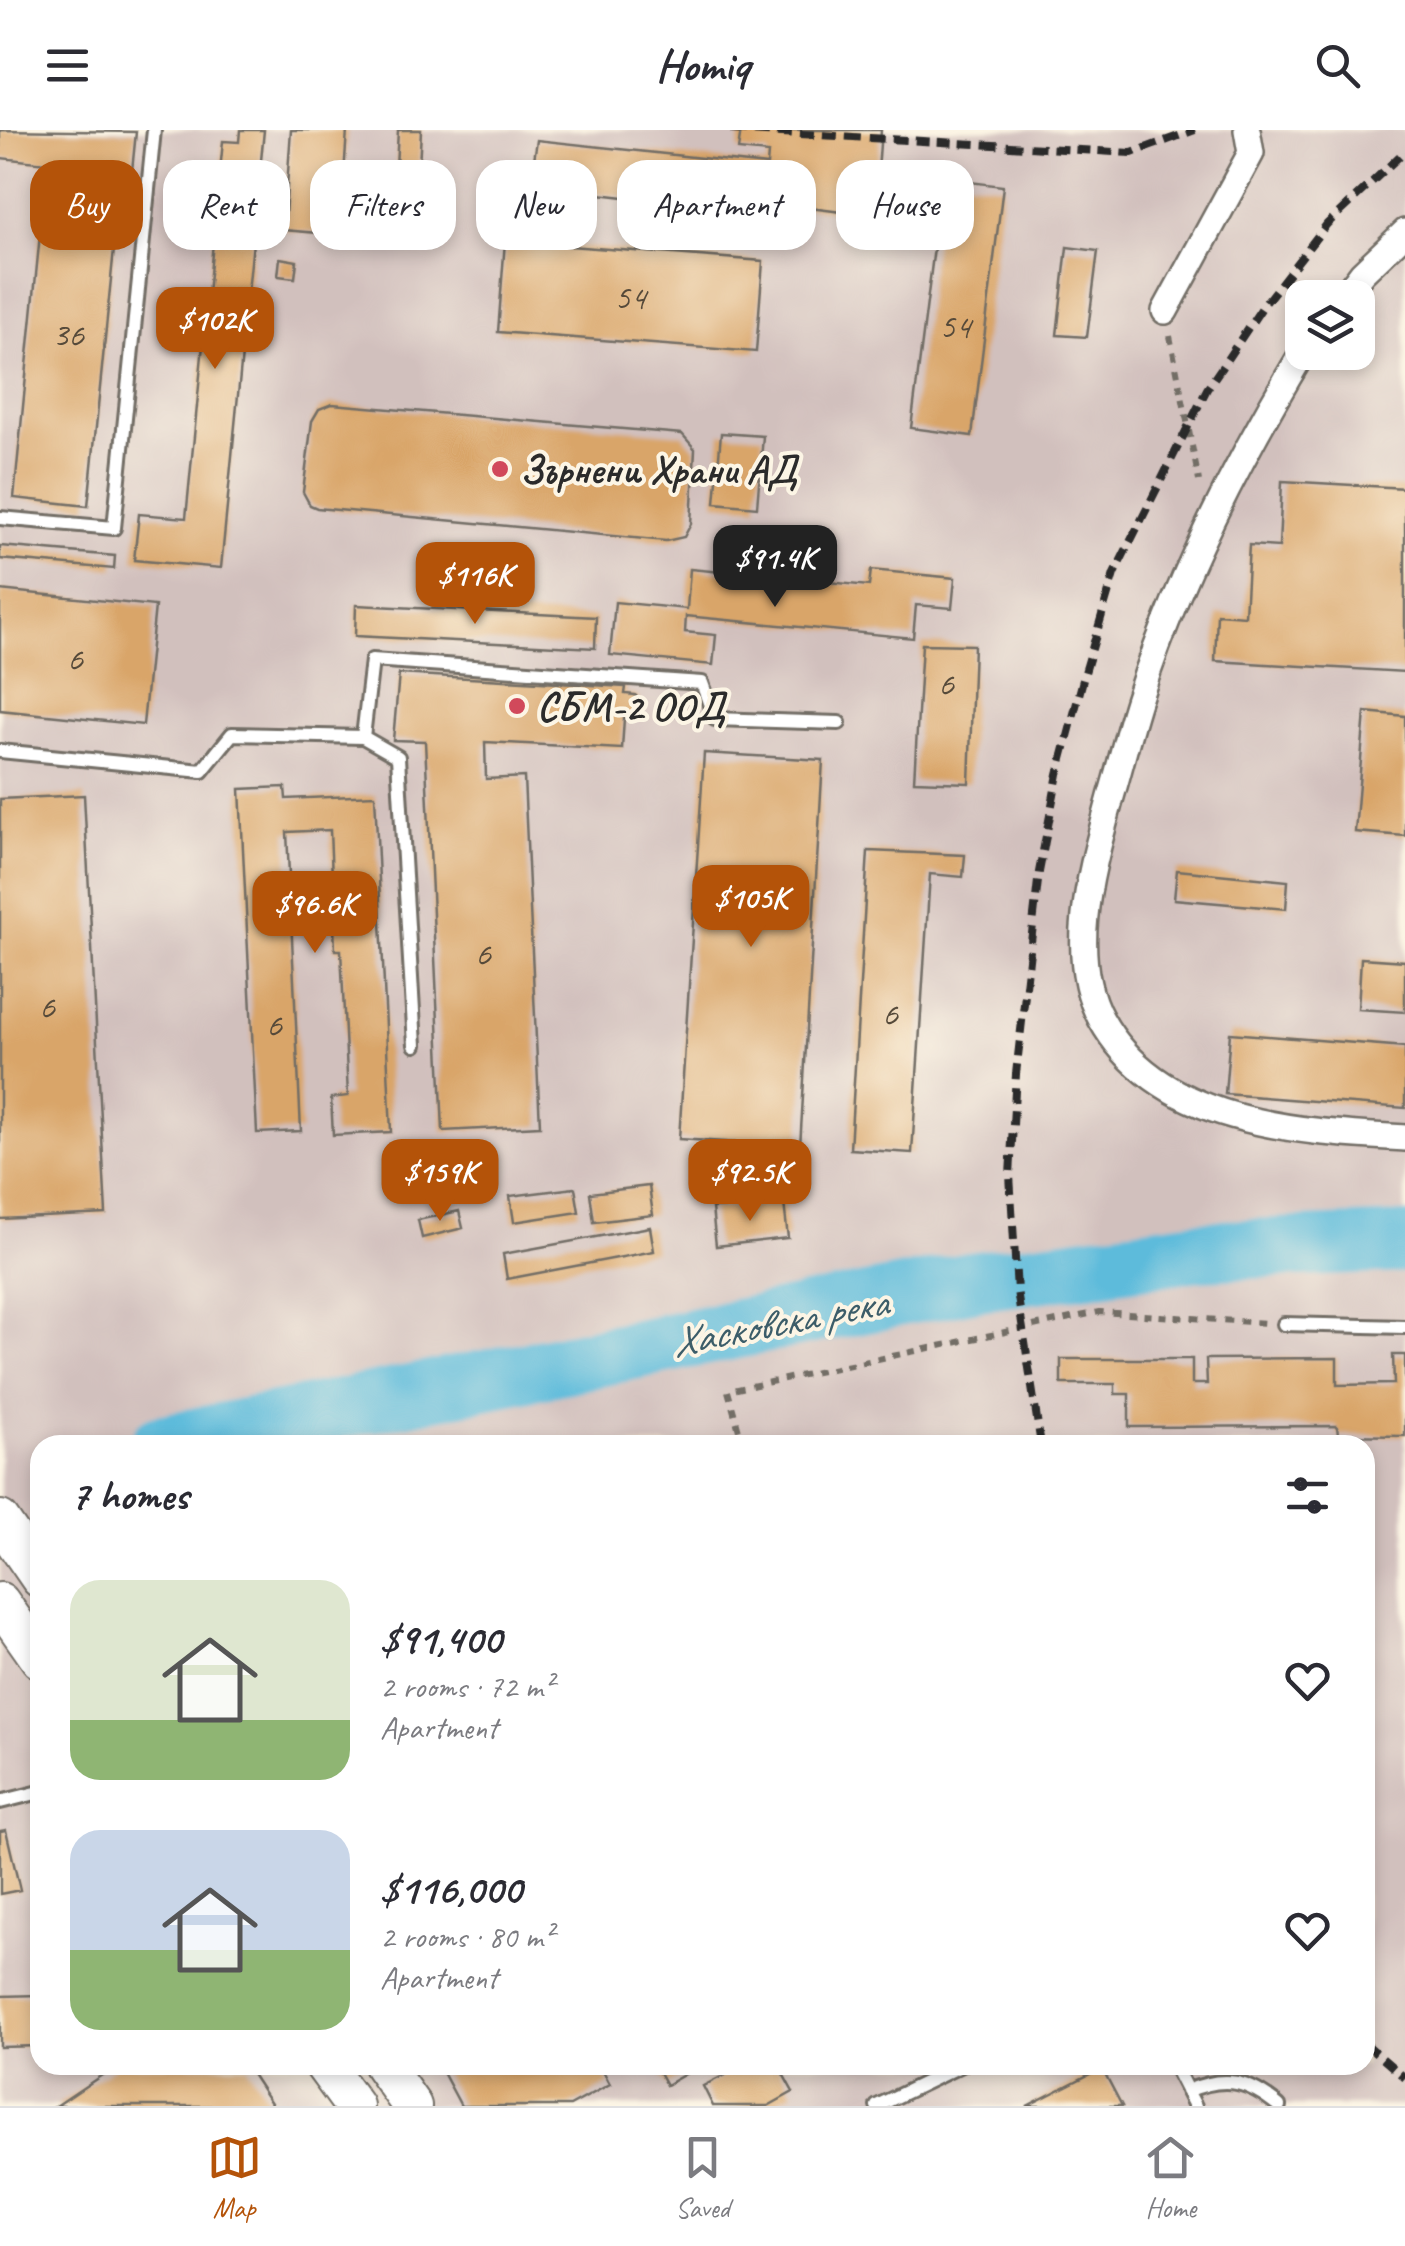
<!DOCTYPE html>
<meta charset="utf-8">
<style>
body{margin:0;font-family:Caveat,sans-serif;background:#f2f2f3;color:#2b2b33;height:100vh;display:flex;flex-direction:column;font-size:38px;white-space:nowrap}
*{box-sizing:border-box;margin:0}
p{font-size:32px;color:#7c7c81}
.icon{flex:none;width:55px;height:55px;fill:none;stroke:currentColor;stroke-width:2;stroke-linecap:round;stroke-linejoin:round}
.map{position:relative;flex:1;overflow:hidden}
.sheet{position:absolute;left:30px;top:1305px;width:1345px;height:640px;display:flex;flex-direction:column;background:#fff;border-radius:30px;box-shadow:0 5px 15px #0003}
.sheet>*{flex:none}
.top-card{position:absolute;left:30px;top:30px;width:1345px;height:90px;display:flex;gap:20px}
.tools{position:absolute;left:1285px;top:150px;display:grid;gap:20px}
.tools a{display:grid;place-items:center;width:90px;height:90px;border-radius:20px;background:#fff;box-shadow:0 5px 15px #0003;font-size:50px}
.price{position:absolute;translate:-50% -85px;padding:0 22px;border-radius:20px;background:#b45309;color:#fff;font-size:32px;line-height:65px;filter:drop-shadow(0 2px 5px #0008)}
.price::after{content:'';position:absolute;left:50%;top:60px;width:30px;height:22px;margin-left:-15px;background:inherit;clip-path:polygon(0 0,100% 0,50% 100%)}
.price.on{background:#222;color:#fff}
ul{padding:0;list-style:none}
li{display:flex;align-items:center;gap:30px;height:250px;padding:0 40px}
li span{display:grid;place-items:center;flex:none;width:280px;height:200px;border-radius:30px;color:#555}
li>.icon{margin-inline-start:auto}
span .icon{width:120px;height:120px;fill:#fffc;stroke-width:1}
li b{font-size:42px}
h2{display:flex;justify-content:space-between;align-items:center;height:120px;padding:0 40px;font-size:42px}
.pill{padding:0 35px;border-radius:30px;background:#fff;box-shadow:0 5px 15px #0003;font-size:35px;line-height:90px}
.pill.on{background:#b45309;color:#fff}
header{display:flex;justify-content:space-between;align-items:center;height:130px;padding:0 40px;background:#fff;font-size:45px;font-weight:700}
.menu{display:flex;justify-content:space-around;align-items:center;height:140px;border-top:2px solid #e1e1e2;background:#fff;font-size:28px;color:#7c7c81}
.menu a{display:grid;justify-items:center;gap:5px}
.menu .on{color:#b45309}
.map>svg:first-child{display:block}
.industrial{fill:#d1c0bd;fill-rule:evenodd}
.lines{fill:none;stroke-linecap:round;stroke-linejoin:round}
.river{stroke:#5dbbdb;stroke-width:60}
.building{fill:#d9a569}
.lane-casing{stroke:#736e66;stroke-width:18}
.street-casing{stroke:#736e66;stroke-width:30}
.secondary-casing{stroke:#736e66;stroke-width:42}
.path{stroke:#736e66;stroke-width:6;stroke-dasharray:8 8;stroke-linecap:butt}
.lane{stroke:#fff;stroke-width:12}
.street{stroke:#fff;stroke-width:25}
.secondary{stroke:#fff;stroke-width:38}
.rail{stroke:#2b2b2b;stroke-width:8;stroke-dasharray:15 8;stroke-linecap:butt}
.poi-dot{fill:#d1495b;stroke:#fcf5e5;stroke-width:4}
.labels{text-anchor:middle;stroke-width:8;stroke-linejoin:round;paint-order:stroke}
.number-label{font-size:35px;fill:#564a3a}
.poi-label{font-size:40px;font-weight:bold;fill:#2b2b2b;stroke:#fcf5e5;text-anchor:start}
.water-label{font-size:42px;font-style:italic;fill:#3c5d69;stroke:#fcf5e5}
</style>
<header><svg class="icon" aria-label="menu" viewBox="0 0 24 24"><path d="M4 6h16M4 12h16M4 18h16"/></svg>Homiq<svg class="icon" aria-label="search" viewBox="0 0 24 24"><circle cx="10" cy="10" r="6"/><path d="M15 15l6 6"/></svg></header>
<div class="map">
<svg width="1405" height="1976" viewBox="0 0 1405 1976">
<rect width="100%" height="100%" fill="#fcf5e5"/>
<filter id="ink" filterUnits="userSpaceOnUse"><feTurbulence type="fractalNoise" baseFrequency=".01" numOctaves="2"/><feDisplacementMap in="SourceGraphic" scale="20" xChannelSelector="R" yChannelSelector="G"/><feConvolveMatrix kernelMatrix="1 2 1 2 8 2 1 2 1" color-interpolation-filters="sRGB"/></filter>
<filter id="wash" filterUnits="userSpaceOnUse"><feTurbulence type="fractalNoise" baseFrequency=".0048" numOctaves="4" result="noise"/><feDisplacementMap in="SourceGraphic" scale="40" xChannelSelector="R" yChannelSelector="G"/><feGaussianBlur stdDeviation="2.25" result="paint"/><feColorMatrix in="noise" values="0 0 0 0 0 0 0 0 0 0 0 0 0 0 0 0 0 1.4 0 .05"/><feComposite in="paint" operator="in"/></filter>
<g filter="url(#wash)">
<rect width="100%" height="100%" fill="#f8ead4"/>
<path class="industrial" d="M0,0H1405V1976H0ZM1302,168H1358V222H1302ZM40,1315H1365V1935H40Z"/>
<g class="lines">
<path class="river" d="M160,1315L971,1152L1198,1121L1405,1113"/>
</g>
<g id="blocks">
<path class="building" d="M0,0L136,2L132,41L122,40L88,376L14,368L47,33L0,28Z
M240,0H264L221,438L134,430L139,384L186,388L223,11L239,12Z
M291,0H347L340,105L284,100Z
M398,0H421L418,57L395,56Z
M741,0H881L878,41L1003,56L972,306L911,298L937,94L762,72L760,83L530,56L537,10L767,35L768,23L738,20Z
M505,111L763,131L756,222L498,202Z
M1067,117L1098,121L1087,207L1057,205Z
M280,128L297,131L295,148L278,146Z
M332,274L682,304L695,319L691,394L684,407L666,411L317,378L310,375L303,362L312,291L319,279Z
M721,303L763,306L757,377L715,373Z
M1282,351L1405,358V542L1215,531L1217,484L1245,486L1249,415L1279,417Z
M0,416L115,426L114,439L0,429Z
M690,439L869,456L871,440L955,448L952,478L916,475L913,508L686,486L685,502L716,505L713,535L610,525L615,472L687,479Z
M0,460L155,476L143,595L0,580Z
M356,475L596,487L595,518L355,506Z
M922,514L974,515L969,653L914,651Z
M399,544L626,557L625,564L635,565L639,569L637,586L624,588L622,619L485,612L486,649L524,647L540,996L443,1001L425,611L393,610Z
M1365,582L1405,586V706L1355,702Z
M704,623L823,630L800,1017L679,1009Z
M285,657L286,669L375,665L391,1002L333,1005L331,968L348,966L341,820H335L330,700L287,702L301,1001L257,1003L240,659Z
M84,665L106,1084L0,1089V669Z
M868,721L965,725L963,747L930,744L912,1023L850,1019Z
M1177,740L1288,751L1286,779L1174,769Z
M1361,828L1405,831V882L1358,879Z
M1230,903L1405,917V978L1225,964Z
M649,1056L653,1085L594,1092L590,1063Z
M575,1058L579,1082L514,1092L510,1066Z
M784,1073L788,1108L716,1116L712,1078Z
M459,1081L463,1098L422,1108L418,1090Z
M650,1097L654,1121L507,1149L503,1124Z
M1393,1225H1405V1306L1338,1305L1337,1296L1129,1297V1264H1115V1254H1061V1229H1192V1254H1207L1206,1229L1337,1228V1255L1394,1254Z
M6,1700L20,1760L0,1764V1701Z
M40,1865V1916L0,1917V1866Z
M117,1935H246L273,1976H56Z
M439,1935H600L610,1954L570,1976H461Z
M655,1935H701L666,1955Z
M745,1935H778L793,1962L768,1976H713L703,1956Z
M1102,1938L1122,1976H1027Z"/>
</g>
</g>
<g filter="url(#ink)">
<use href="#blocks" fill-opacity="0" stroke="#736e66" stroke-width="2.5"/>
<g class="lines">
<defs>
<path id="lane" d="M0,388L114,398L154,0
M363,607L398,627L415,915
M0,621L202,641L232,604L363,607L372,530L702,553L715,589L839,593
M1284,1194L1405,1197
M0,1672L40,1662
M1174,1935L1195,1976
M1187,1961C1224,1945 1248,1950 1279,1976
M877,1976L962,1935"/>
<path id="street" d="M1343,168L1362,143L1405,102
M1165,181L1251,23L1247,0
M1303,222C1238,330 1179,445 1140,565C1129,598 1121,633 1111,667C1093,735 1065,823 1101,889C1159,995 1299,1002 1405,1008"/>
<path id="secondary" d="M0,1390L40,1448
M0,1472L40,1529
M324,1935L354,1976
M383,1935L412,1976"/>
</defs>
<use href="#lane" class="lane-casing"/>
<use href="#street" class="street-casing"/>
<use href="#secondary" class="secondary-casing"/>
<path class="path" d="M1170,206L1199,351
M743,1315L728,1261L1099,1182L1266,1193"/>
<use href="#lane" class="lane"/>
<use href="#street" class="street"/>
<use href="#secondary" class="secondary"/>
<path class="rail" d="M731,0L1132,23L1195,0
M1041,1315L1017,1161L1010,1045L1016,944L1039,742L1058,644L1084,546L1114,444L1207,259L1263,176L1327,94L1405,21
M1365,1913L1405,1948"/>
</g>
</g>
<g class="poi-dot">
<circle cx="500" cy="339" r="10"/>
<circle cx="517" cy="576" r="10"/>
</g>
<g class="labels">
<g class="number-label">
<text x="630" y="179">54</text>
<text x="955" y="208">54</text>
<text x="68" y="216">36</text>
<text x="75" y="540">6</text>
<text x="946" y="565">6</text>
<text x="483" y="835">6</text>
<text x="47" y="888">6</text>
<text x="890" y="895">6</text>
<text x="274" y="906">6</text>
</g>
<g class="poi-label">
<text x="520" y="353">Зърнени Храни АД</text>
<text x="537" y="590">СБМ-2 ООД</text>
</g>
<g class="water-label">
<text transform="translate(779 1191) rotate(-11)" y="15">Хасковска река</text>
</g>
</g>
</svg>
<div class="tools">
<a><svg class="icon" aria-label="layers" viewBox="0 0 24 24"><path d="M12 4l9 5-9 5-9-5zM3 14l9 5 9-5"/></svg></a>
</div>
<b class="price" style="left:215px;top:242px">$102K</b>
<b class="price on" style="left:775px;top:480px">$91.4K</b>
<b class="price" style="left:475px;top:497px">$116K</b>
<b class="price" style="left:751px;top:820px">$105K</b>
<b class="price" style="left:315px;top:826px">$96.6K</b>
<b class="price" style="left:440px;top:1094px">$159K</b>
<b class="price" style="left:750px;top:1094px">$92.5K</b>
<div class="top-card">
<a class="pill on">Buy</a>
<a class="pill">Rent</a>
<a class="pill">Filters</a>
<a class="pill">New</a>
<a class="pill">Apartment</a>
<a class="pill">House</a>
</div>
<section class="sheet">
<h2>7 homes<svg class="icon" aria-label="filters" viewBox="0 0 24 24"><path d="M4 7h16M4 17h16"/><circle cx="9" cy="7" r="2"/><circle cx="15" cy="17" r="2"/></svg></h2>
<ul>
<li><span style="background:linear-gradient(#dfe7d0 70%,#8fb573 0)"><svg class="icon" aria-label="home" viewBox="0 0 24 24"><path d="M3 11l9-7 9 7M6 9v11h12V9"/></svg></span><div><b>$91,400</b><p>2 rooms · 72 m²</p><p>Apartment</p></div><svg class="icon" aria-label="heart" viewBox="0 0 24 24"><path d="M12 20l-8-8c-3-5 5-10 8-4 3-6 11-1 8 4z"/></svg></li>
<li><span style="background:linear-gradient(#c9d6e8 60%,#8fb573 0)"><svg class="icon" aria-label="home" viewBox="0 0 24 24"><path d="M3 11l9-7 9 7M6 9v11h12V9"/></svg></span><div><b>$116,000</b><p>2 rooms · 80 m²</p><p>Apartment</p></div><svg class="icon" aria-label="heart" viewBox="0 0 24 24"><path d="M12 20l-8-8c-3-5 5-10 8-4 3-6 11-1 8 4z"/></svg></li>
</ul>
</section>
</div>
<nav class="menu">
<a class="on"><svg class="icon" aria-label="map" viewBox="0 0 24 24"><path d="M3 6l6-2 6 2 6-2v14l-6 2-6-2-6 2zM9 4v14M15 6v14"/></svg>Map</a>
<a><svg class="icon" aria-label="saved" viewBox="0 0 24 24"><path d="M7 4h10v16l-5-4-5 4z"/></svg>Saved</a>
<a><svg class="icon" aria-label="home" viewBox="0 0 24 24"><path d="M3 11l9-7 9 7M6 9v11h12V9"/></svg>Home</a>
</nav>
